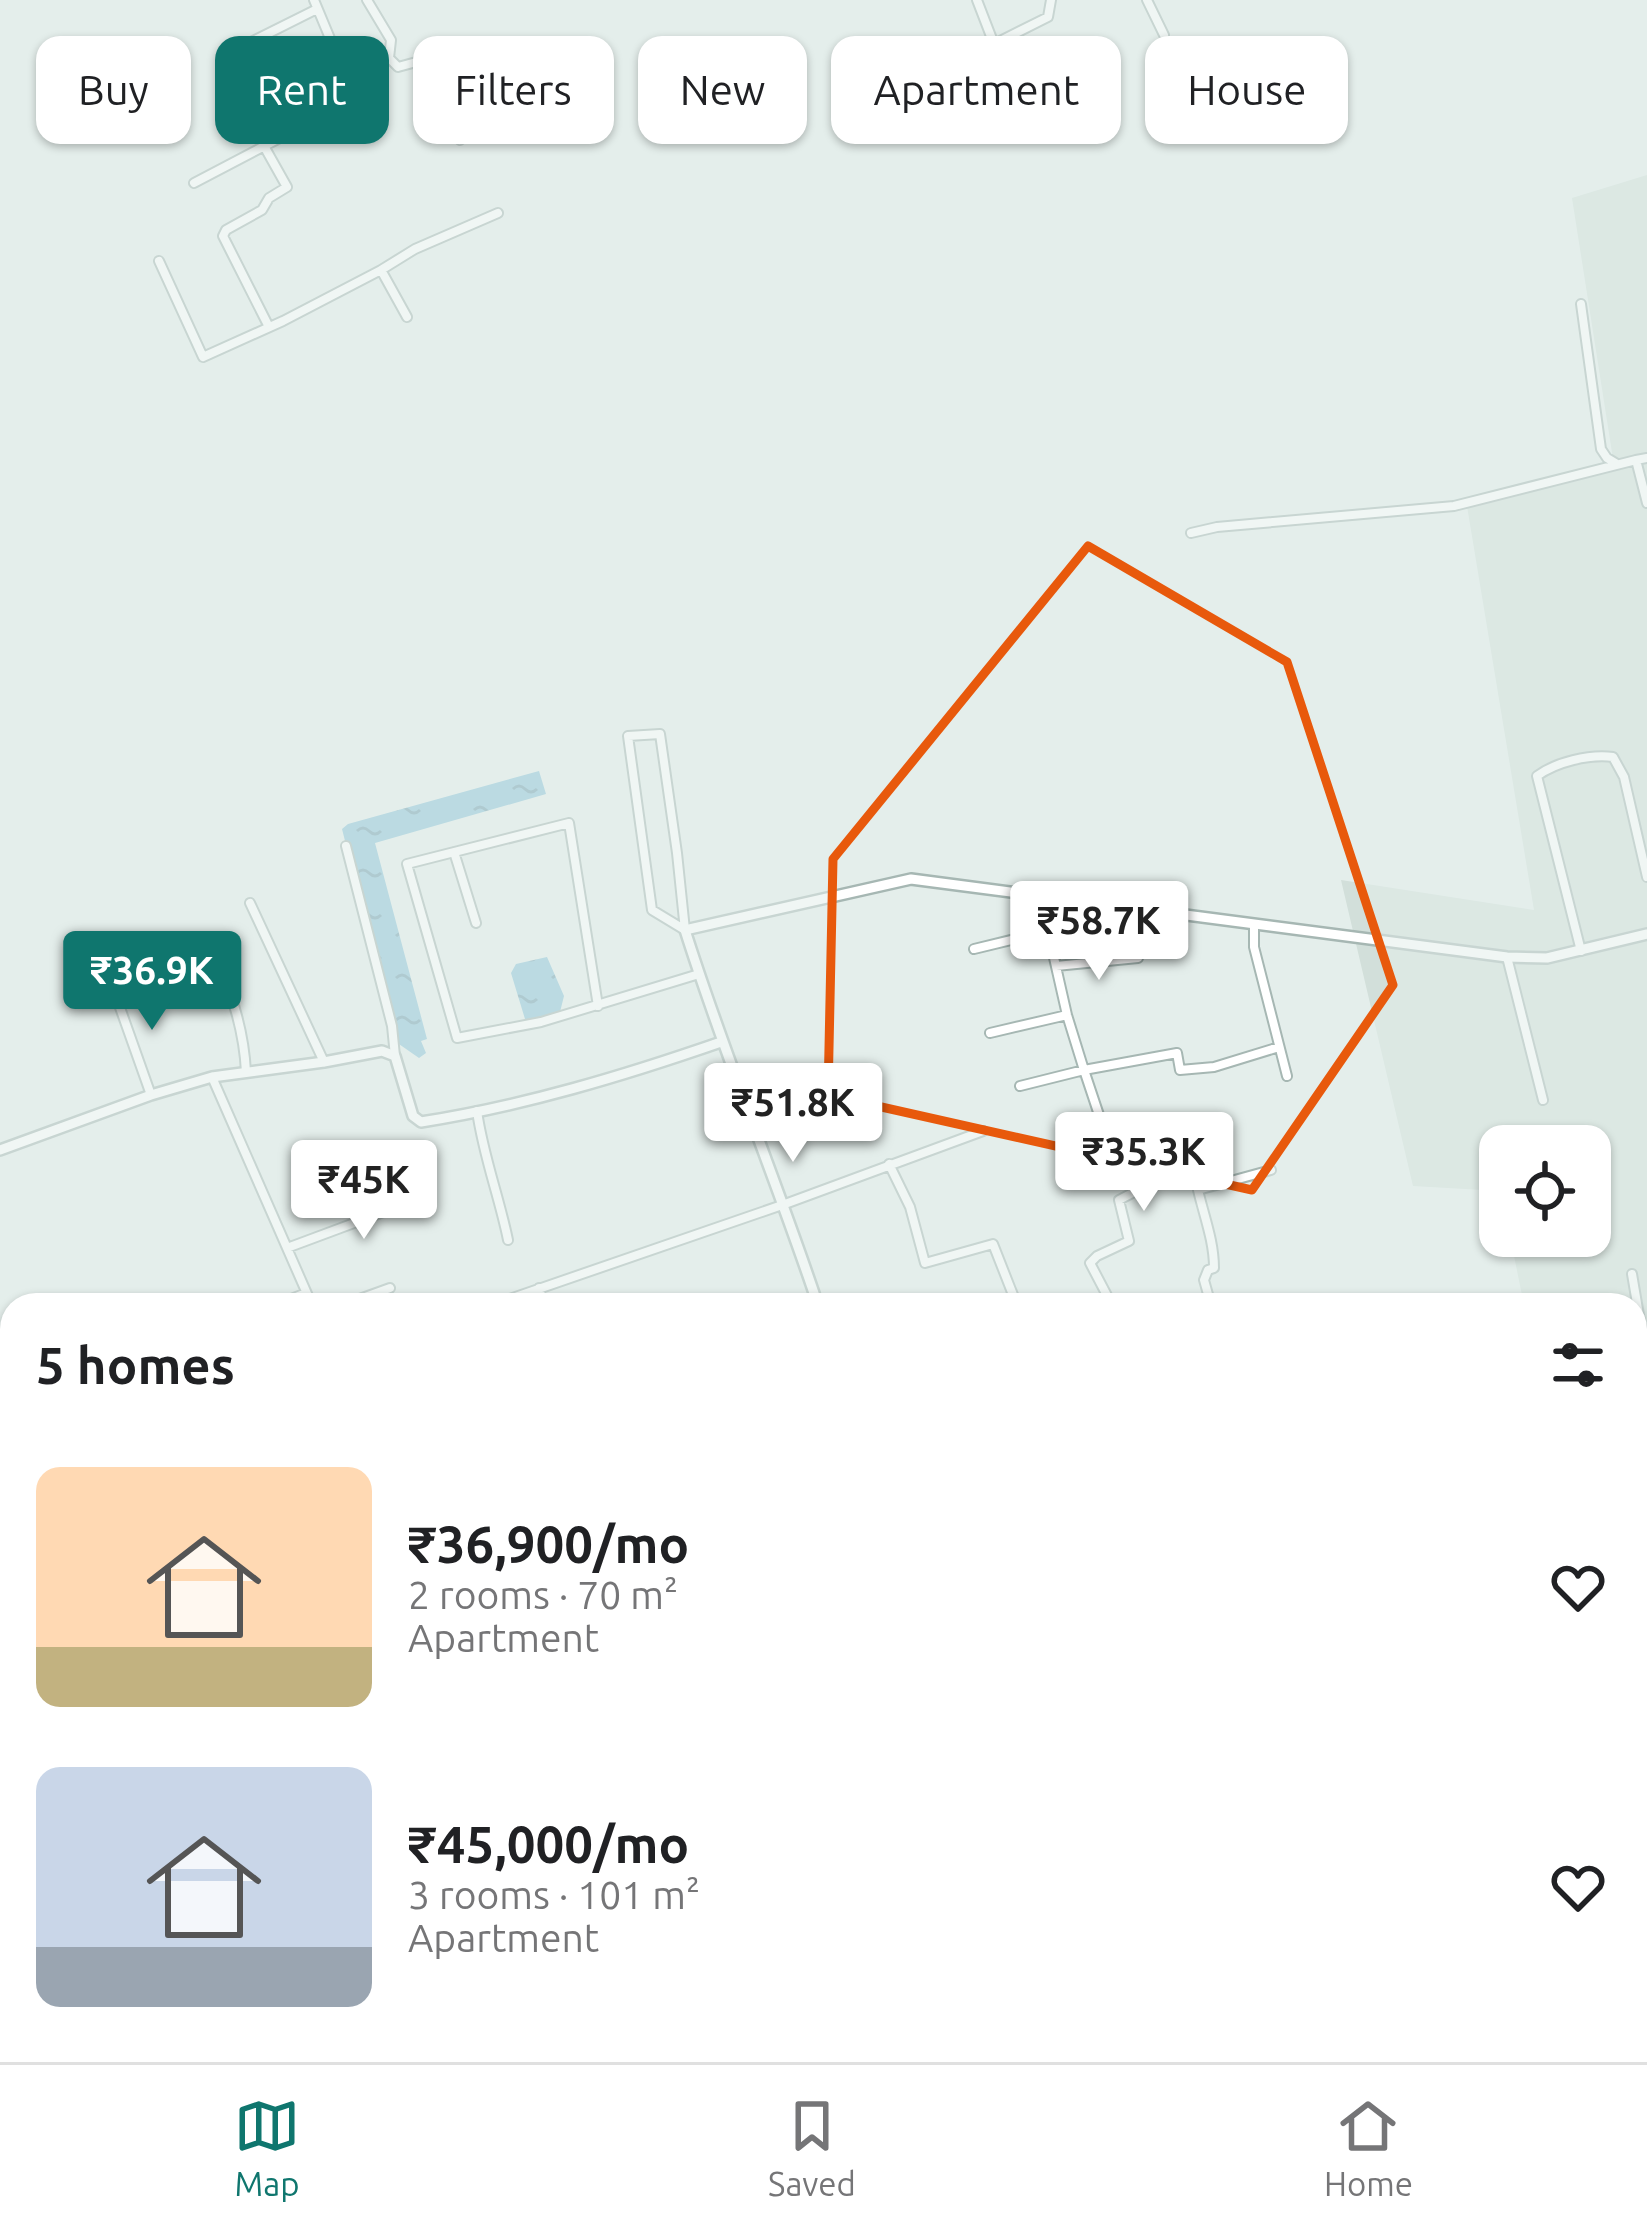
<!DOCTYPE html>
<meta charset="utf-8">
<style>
body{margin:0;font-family:Ubuntu,sans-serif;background:#f6f6f6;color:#202124;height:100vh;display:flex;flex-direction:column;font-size:45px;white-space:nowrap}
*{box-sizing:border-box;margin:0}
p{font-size:39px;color:#757577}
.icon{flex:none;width:66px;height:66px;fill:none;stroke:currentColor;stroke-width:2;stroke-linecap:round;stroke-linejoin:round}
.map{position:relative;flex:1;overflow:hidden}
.panel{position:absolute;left:0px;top:1293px;width:1647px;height:771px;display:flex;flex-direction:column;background:#fff;border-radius:36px 36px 0 0;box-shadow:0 3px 9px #0004}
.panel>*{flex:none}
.banner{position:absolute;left:36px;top:36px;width:1575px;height:108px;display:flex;gap:24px}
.buttons{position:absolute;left:1479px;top:1125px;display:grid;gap:24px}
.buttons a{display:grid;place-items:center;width:132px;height:132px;border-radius:24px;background:#fff;box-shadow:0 3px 9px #0004;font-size:60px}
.price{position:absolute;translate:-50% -102px;padding:0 27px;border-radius:12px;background:#fff;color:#222;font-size:39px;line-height:78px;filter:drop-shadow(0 3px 6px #0008)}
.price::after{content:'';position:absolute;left:50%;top:72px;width:36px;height:27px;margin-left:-18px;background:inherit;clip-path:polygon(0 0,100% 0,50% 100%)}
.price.selected{background:#0f766e;color:#fff}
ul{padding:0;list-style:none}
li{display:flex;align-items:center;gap:36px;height:300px;padding:0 36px}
li span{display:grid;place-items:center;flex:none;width:336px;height:240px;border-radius:24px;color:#555}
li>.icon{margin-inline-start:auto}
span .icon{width:144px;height:144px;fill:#fffc;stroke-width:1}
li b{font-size:51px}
h2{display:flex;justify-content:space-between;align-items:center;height:144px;padding:0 36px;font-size:51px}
.tag{padding:0 42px;border-radius:24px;background:#fff;box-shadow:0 3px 9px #0004;font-size:42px;line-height:108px}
.tag.selected{background:#0f766e;color:#fff}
.dock{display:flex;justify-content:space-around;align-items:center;height:168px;border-top:3px solid #e0e0e0;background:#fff;font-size:33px;color:#757577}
.dock a{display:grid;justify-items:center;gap:6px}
.dock .selected{color:#0f766e}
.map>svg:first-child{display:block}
.built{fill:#d2dfda}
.water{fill:url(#water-ripples)}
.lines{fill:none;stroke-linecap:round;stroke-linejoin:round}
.minor-casing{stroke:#a6b7b3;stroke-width:12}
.tertiary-casing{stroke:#a6b7b3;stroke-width:14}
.minor{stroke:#fff;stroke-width:8}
.tertiary{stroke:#fff;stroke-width:9}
.marked{fill:none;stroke:#e8590c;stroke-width:9;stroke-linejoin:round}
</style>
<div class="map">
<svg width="1647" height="2062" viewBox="0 0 1647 2062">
<defs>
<pattern id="water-ripples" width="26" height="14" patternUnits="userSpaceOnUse" patternTransform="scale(3)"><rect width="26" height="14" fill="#89c1d7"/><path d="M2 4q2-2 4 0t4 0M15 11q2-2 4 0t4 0" fill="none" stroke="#709eb0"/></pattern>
</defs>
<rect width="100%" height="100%" fill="#e4eeeb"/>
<path class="built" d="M1647,175V1471L1635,1472V1305H1524L1510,1236H1590V1146H1500V1191L1413,1186L1341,880L1534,910L1466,500L1614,465L1572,198Z"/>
<path class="water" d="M539,771L546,794L375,843L427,1039L421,1041L426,1053L419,1058L396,1042L342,829L348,824Z
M547,957L564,996L560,1012L542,1019H525L511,973L516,964Z"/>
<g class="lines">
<defs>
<path id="minor" d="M367,0L391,40L389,58L398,67L420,61L460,140
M977,0L1009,83L1035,133
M1147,0L1164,35
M994,44L1048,17L1051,0
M243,46L317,9
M264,146L287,187L269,198L262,210L226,230L223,236L269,327
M194,183L343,105L315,64L320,57L334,48L314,0
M159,261L203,357L283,321L381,270
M1581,304L1601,449L1607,458L1617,464
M407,317L381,270L415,249L498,213
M1647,458L1636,460L1647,503
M1191,533L1217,527L1454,506L1636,460
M660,734L677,853L685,930L652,910L628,736Z
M346,846L392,1026L395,1056
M454,852L476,923
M1040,896L1067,1015L1084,1070L1177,1053L1180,1070L1214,1067L1279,1047
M250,903L324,1062
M1254,924V947L1287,1076
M974,949L1048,931
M1581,951L1537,776C1556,762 1589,754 1613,757L1624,777L1647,877
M1507,957L1543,1100
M218,960C233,998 244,1032 246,1072
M1056,966L1138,958
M112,985L151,1095
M598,1006L569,823L407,864L457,1038L541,1022L699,974
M990,1033L1067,1015
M212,1077L312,1305
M1020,1086L1084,1070L1111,1151H1121L1126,1156L1140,1189L1119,1200L1129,1241L1097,1256L1090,1263L1112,1305
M477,1111C483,1155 499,1196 508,1240
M889,1164L910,1207L925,1263L993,1244L1017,1305
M287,1248L424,1197
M1632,1274L1647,1362
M539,1288L544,1305
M276,1305L306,1293
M343,1305L390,1288
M492,1305L785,1204L983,1131
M1211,1305L1204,1280L1208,1270L1214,1268C1214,1241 1204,1216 1198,1190L1271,1170
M1635,1686L1647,1702
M1635,1850L1647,1844
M1635,1902L1647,1940
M1647,1957L1640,1961L1647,1988
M296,2052L300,2062
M616,2052L619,2062
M1477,2052L1480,2062
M231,2055L236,2052
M767,2062L794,2052"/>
<path id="tertiary" d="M0,1150L151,1095L212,1077L324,1062L382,1051L395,1056L413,1116L421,1122C523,1106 623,1076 721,1042
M818,1305C776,1179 725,1057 685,930L911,879L1507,957L1547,958L1647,934
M0,1930L12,1923
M1128,2052L1136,2062
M1591,2052L1597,2062
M1282,2062L1310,2052"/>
</defs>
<use href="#minor" class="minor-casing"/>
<use href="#tertiary" class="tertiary-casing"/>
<use href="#minor" class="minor"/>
<use href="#tertiary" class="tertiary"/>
</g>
<path d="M0 0H1647V2062H0ZM1088,546L1287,662L1393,985L1252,1190L828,1095L833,859Z" fill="#e4eeeb" fill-opacity=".55" fill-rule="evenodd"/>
<path class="marked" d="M1088,546L1287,662L1393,985L1252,1190L828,1095L833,859Z"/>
</svg>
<div class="buttons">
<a><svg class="icon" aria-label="locate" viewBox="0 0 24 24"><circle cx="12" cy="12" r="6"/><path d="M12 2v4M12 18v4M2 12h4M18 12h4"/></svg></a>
</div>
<b class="price" style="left:1099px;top:983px">₹58.7K</b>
<b class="price selected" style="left:152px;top:1033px">₹36.9K</b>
<b class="price" style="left:793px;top:1165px">₹51.8K</b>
<b class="price" style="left:1144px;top:1214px">₹35.3K</b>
<b class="price" style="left:364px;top:1242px">₹45K</b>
<div class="banner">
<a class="tag">Buy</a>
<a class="tag selected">Rent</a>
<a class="tag">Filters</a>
<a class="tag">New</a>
<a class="tag">Apartment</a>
<a class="tag">House</a>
</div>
<section class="panel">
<h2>5 homes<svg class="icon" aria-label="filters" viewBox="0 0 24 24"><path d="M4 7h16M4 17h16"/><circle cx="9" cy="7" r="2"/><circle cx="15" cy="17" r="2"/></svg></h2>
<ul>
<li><span style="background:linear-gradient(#ffd9b3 75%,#c2b280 0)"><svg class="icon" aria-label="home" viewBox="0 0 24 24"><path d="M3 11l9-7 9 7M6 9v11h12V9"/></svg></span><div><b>₹36,900/mo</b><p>2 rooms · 70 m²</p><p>Apartment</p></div><svg class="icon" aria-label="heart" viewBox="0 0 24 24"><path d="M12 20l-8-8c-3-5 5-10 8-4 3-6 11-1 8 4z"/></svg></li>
<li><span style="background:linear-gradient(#c9d6e8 75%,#9aa5b1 0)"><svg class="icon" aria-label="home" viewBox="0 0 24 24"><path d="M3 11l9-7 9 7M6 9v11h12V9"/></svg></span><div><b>₹45,000/mo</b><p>3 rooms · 101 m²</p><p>Apartment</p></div><svg class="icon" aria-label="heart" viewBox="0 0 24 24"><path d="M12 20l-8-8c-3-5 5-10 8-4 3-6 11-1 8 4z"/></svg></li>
</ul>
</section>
</div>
<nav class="dock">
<a class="selected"><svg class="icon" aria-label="map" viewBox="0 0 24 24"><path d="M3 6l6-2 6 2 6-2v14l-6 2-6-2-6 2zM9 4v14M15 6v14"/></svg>Map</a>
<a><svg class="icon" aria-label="saved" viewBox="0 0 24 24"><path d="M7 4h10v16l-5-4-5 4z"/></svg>Saved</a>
<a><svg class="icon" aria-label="home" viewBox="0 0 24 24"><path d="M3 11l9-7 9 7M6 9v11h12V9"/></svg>Home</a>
</nav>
